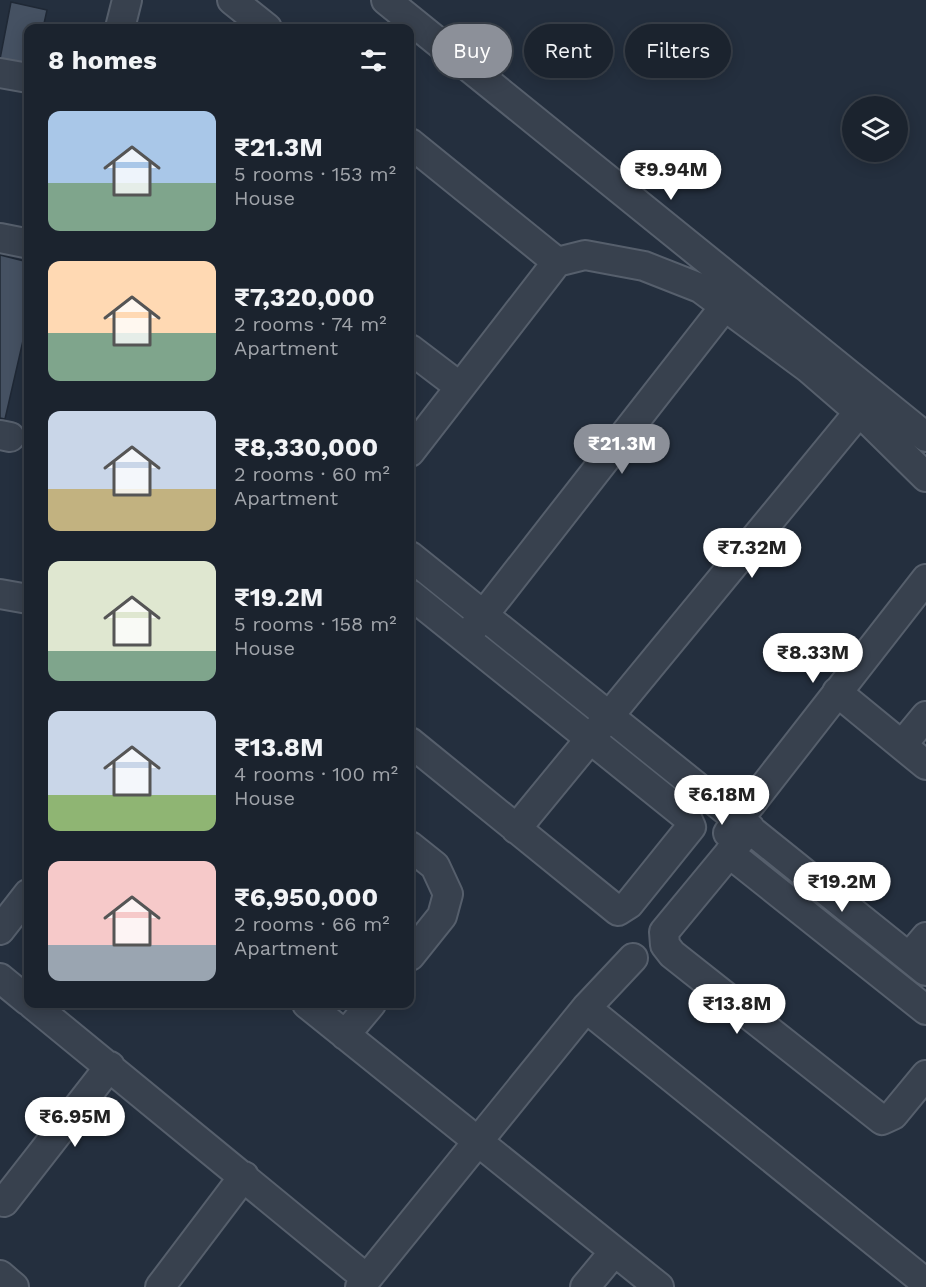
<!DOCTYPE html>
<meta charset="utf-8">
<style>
body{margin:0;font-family:"Work Sans",sans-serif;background:#282f3a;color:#f1f3f6;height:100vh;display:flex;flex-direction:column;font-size:22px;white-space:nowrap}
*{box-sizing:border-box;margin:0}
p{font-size:20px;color:#a0a4aa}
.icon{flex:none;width:33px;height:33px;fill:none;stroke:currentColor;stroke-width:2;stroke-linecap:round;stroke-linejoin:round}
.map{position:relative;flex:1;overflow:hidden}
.drawer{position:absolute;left:24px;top:24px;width:390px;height:984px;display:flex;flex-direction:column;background:#1b232e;border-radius:12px;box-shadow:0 3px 15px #0003,0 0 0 2px #39404a}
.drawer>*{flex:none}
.guide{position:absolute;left:432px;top:24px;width:404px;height:54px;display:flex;gap:12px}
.fabs{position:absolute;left:842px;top:96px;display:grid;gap:12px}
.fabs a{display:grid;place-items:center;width:66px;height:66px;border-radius:50%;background:#1b232e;box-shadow:0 3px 15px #0003,0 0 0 2px #39404a;font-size:30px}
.price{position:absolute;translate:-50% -51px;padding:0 14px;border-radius:21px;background:#fff;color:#222;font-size:20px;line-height:39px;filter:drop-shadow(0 2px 3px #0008)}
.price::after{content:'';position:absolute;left:50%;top:36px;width:18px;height:14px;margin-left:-9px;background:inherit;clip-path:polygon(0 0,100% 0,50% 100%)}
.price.active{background:#8c9099;color:#fff}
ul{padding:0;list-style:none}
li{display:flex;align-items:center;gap:18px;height:150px;padding:0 24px}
li span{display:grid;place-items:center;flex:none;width:168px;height:120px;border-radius:12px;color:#555}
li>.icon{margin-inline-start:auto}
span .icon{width:72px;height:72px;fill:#fffc;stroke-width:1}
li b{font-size:26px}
h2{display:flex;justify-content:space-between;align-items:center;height:72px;padding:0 24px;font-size:26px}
.tag{padding:0 21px;border-radius:27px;background:#1b232e;box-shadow:0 3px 15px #0003,0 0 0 2px #39404a;font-size:21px;line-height:54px}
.tag.active{background:#8c9099;color:#fff}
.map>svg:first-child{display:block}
.building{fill:#455162;stroke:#1f2835;stroke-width:1.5}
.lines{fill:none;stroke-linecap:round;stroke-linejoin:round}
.minor-casing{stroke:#565f6c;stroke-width:32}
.minor{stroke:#38414e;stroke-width:28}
</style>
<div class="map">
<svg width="926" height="1287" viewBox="0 0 926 1287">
<rect width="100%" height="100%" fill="#242f3e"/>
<path class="building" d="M11,2L47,10L43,28H28V66L0,59Z
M0,255L28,262V319L5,419L0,418Z"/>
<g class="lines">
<defs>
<path id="minor" d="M232,0L267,28
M386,0L926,437
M120,28L127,0
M0,73L28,78
M410,143L557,262
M0,238L25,243
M410,349L460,387
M0,435L10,437
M410,452L557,262L585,255L644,266L700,288L808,368L867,419L926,477
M410,556L926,971
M0,594L28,599
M410,594L686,816L691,827L629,904L618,911L410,742
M471,631L725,306
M837,692L926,765
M902,745L926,716
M750,828L664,932L665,945L672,954L882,1120L893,1115L926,1075
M516,829L859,412
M728,833L926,579
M410,846L435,866L448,894L442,916L410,956
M729,853L926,1010
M0,930L28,894
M909,957L926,937
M0,978L28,1001
M32,1004L366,1278
M307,1004L659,1287
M586,1008L926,1283
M345,1035L371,1004
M4,1202L110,1066
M0,1275L14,1287
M160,1287L244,1176
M360,1287L586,1008L633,958
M585,1287L614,1252"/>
</defs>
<use href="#minor" class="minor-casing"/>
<use href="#minor" class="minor"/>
</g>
</svg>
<div class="fabs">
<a><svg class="icon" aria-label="layers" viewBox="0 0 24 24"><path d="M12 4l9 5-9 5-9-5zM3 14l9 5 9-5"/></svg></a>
</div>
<b class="price" style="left:671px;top:201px">₹9.94M</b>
<b class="price active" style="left:622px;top:475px">₹21.3M</b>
<b class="price" style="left:752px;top:579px">₹7.32M</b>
<b class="price" style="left:813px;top:684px">₹8.33M</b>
<b class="price" style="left:722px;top:826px">₹6.18M</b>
<b class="price" style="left:842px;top:913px">₹19.2M</b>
<b class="price" style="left:737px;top:1035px">₹13.8M</b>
<b class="price" style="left:75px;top:1148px">₹6.95M</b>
<div class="guide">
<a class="tag active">Buy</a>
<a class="tag">Rent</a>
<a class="tag">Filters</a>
</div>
<section class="drawer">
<h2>8 homes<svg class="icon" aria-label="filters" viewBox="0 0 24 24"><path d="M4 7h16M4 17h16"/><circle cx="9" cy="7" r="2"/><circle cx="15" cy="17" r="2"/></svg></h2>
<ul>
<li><span style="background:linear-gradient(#a9c7e8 60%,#7fa58c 0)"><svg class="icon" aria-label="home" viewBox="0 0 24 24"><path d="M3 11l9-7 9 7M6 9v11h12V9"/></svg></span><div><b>₹21.3M</b><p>5 rooms · 153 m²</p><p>House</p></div></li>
<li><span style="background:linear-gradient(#ffd9b3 60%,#7fa58c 0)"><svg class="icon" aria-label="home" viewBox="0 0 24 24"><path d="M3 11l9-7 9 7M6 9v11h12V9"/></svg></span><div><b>₹7,320,000</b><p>2 rooms · 74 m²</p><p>Apartment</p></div></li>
<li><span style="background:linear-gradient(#c9d6e8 65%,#c2b280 0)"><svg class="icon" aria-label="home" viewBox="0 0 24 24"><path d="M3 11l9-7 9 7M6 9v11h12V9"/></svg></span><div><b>₹8,330,000</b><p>2 rooms · 60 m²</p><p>Apartment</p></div></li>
<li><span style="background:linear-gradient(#dfe7d0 75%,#7fa58c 0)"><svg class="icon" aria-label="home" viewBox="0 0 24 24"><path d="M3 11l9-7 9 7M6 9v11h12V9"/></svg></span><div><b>₹19.2M</b><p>5 rooms · 158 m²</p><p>House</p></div></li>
<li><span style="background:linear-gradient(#c9d6e8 70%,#8fb573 0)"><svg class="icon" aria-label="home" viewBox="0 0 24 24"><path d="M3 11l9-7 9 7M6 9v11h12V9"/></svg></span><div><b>₹13.8M</b><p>4 rooms · 100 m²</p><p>House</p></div></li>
<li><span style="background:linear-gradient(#f6c9c9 70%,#9aa5b1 0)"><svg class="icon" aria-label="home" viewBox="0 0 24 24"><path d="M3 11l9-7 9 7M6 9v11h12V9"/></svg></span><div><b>₹6,950,000</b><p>2 rooms · 66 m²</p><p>Apartment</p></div></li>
</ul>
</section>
</div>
